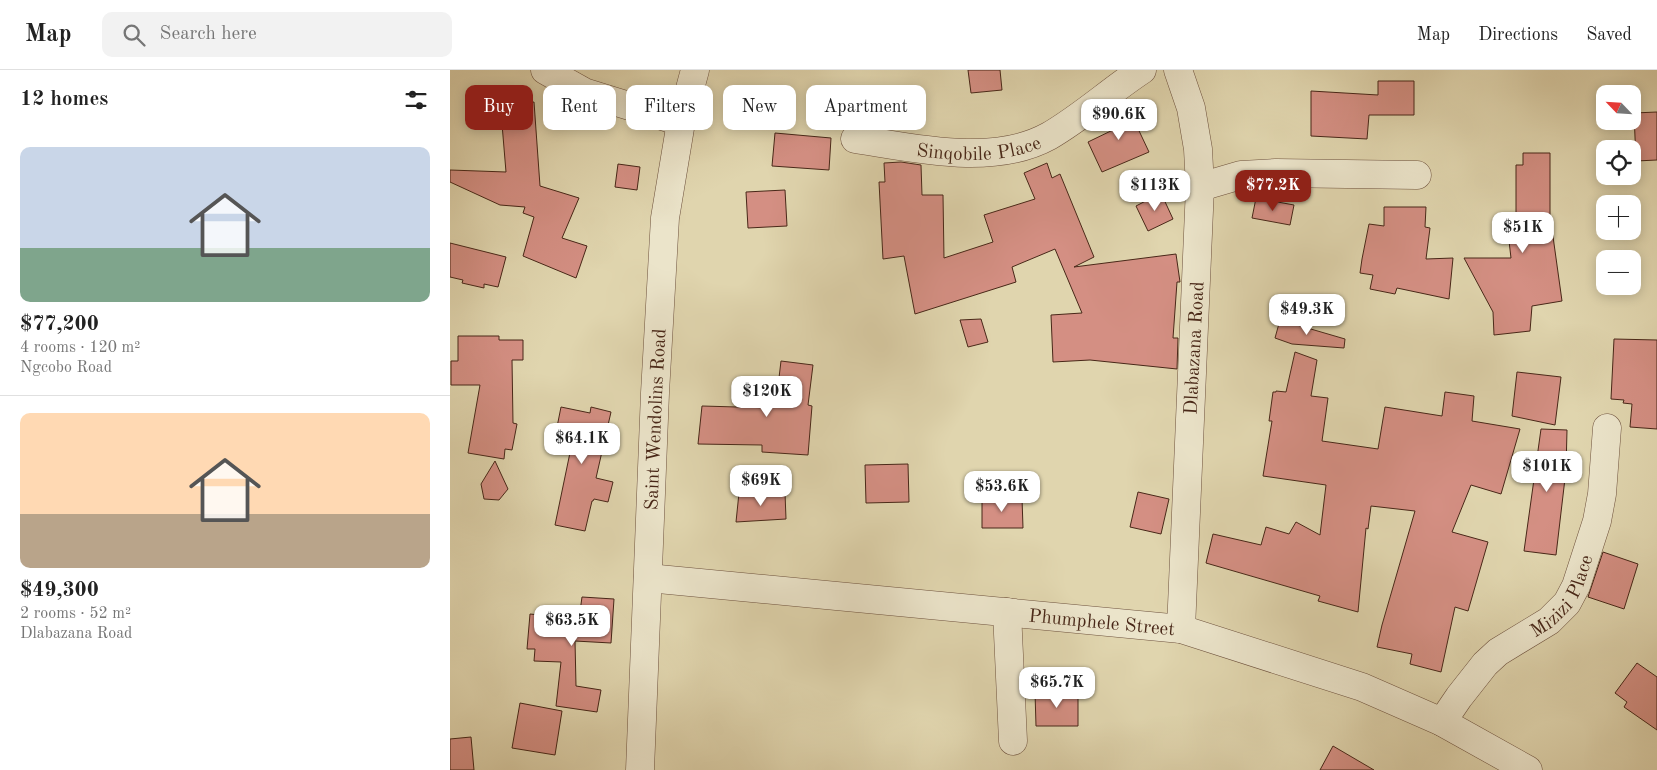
<!DOCTYPE html>
<meta charset="utf-8">
<style>
body{margin:0;font-family:"Old Standard TT",serif;background:#f2f2f2;color:#222;height:100vh;display:flex;flex-direction:column;font-size:19px;white-space:nowrap}
*{box-sizing:border-box;margin:0}
p{font-size:16px;color:#767676}
.icon{flex:none;width:28px;height:28px;fill:none;stroke:currentColor;stroke-width:2;stroke-linecap:round;stroke-linejoin:round}
.map{position:relative;flex:1;overflow:hidden}
.side{display:flex;flex-direction:column;background:#fff;width:450px}
.side>*{flex:none}
.guide{position:absolute;left:15px;top:15px;width:475px;height:45px;display:flex;gap:10px}
.needle{width:32px;rotate:295deg}
.tools{position:absolute;left:1146px;top:15px;display:grid;gap:10px}
.tools a{display:grid;place-items:center;width:45px;height:45px;border-radius:10px;background:#fff;box-shadow:0 2px 12px #0003;font-size:25px}
.price{position:absolute;translate:-50% -42px;padding:0 11px;border-radius:10px;background:#fff;color:#222;font-size:16px;line-height:32px;filter:drop-shadow(0 1px 2px #0008)}
.price::after{content:'';position:absolute;left:50%;top:30px;width:15px;height:11px;margin-left:-8px;background:inherit;clip-path:polygon(0 0,100% 0,50% 100%)}
.price.on{background:#8f2418;color:#fff}
ul{padding:0;list-style:none}
li{display:grid;align-content:center;gap:10px;height:265px;padding:0 20px}
li+li{border-top:1px solid #e0e0e0}
li span{display:grid;place-items:center;height:155px;border-radius:10px;color:#555}
li>.icon{margin-inline-start:auto}
span .icon{width:90px;height:90px;fill:#fffc;stroke-width:1}
li b{font-size:21px}
h2{display:flex;justify-content:space-between;align-items:center;height:60px;padding:0 20px;font-size:21px}
.tag{padding:0 18px;border-radius:10px;background:#fff;box-shadow:0 2px 12px #0003;font-size:18px;line-height:45px}
.tag.on{background:#8f2418;color:#fff}
header{display:flex;align-items:center;gap:30px;box-sizing:border-box;height:70px;padding:0 25px;background:#fff;border-bottom:1px solid #e0e0e0}
header strong{font-size:24px}
nav{display:flex;gap:28px;margin-inline-start:auto;font-size:18px}
.search{width:350px;height:45px;background:#f2f2f2;display:flex;align-items:center;gap:12px;box-sizing:border-box;padding:0 18px;border-radius:10px;color:#767676;font-size:19px}
main{display:flex;flex:1;min-height:0}
.map>svg:first-child{display:block}
.building{fill:#d48f83;stroke:#482718}
.lines{fill:none;stroke-linecap:round;stroke-linejoin:round}
.minor-casing{stroke:#6e523e;stroke-width:29}
.minor{stroke:#ebe4ca;stroke-width:28}
.labels{text-anchor:middle;stroke-width:4.5;stroke-linejoin:round;paint-order:stroke}
.street-label{font-size:19px;fill:#482718;stroke:#ebe4ca}
</style>
<header>
<strong>Map</strong>
<div class="search"><svg class="icon" aria-label="search" viewBox="0 0 24 24"><circle cx="10" cy="10" r="6"/><path d="M15 15l6 6"/></svg>Search here</div>
<nav><a>Map</a><a>Directions</a><a>Saved</a></nav>
</header>
<main>
<section class="side">
<h2>12 homes<svg class="icon" aria-label="filters" viewBox="0 0 24 24"><path d="M4 7h16M4 17h16"/><circle cx="9" cy="7" r="2"/><circle cx="15" cy="17" r="2"/></svg></h2>
<ul>
<li><span style="background:linear-gradient(#c9d6e8 65%,#7fa58c 0)"><svg class="icon" aria-label="home" viewBox="0 0 24 24"><path d="M3 11l9-7 9 7M6 9v11h12V9"/></svg></span><div><b>$77,200</b><p>4 rooms · 120 m²</p><p>Ngcobo Road</p></div></li>
<li><span style="background:linear-gradient(#ffd9b3 65%,#b9a48a 0)"><svg class="icon" aria-label="home" viewBox="0 0 24 24"><path d="M3 11l9-7 9 7M6 9v11h12V9"/></svg></span><div><b>$49,300</b><p>2 rooms · 52 m²</p><p>Dlabazana Road</p></div></li>
</ul>
</section>
<div class="map">
<svg width="1207" height="700" viewBox="0 0 1207 700">
<rect width="100%" height="100%" fill="#e0d5ae"/>
<filter id="stains"><feTurbulence type="fractalNoise" baseFrequency=".004" numOctaves="4"/><feColorMatrix values="0 0 0 0 .2 0 0 0 0 .09 0 0 0 0 .02 0 0 0 .5 -.17"/></filter>
<radialGradient id="worn" r=".72"><stop offset=".6" stop-color="#630" stop-opacity="0"/><stop offset="1" stop-color="#630" stop-opacity=".3"/></radialGradient>
<path class="building" d="M518,0H550L552,20L521,23Z
M928,11H964V45H919L917,69L861,66V21L928,25Z
M675,31L699,82L652,102L638,72L667,58L660,42Z
M84,32L90,116L129,128L112,168L137,176L126,208L73,186L84,147L73,143L75,137L50,135L0,112V100L56,102L52,54H43L42,36Z
M1207,42V90L1186,91L1184,43Z
M325,63L381,68L379,100L322,96Z
M1073,83H1100V145L1112,231L1082,236L1080,261L1044,265L1043,242L1014,188H1061L1059,171L1066,170V95H1073Z
M451,92L471,95L472,125H493L494,188L543,172L534,145L585,129L574,103L597,93L602,108L610,104L644,187L624,197L726,184L730,212H727L723,268H728L727,299L640,290L603,292L601,245L632,243L605,179L562,197L566,212L465,244L454,186L433,189L429,112H435L434,93Z
M168,94L190,97L187,120L165,117Z
M335,120L337,156L298,158L296,122Z
M711,123L723,149L698,161L686,136Z
M806,128L844,135L840,155L802,148Z
M934,137H976L975,157L980,158L976,189L1003,188L999,229L947,218L945,224L920,219L923,205L910,203L912,189L919,154L934,156Z
M0,173L56,187L48,217L34,214V218L12,213L13,210L0,207Z
M531,249L538,272L518,277L510,250Z
M830,250L895,269L894,278L842,274L825,268Z
M8,266H49V270H73V290H62L63,353L67,354L62,380L55,379L54,389L18,383L30,315H1V291H8Z
M1164,269L1207,270V359L1180,357L1182,334L1173,333L1174,330L1161,329Z
M845,282L867,290L861,326L878,328L872,371L928,379L935,337L992,346L995,322L1024,326L1022,351L1070,359L1051,424L1021,415L1002,462L1038,472L1018,541L1005,537L991,602L960,594L962,584L927,577L932,555L965,441L921,436L918,459L916,458L908,542L868,531L870,526L756,493L763,464L811,475L816,457L839,464L846,452L870,465L876,415L813,406L822,351H819L823,322H826V321L836,322Z
M331,291L363,295L358,335L362,336L358,385L312,382V375L248,374L252,336L322,338V334L326,333Z
M1067,302L1111,307L1105,355L1062,346Z
M111,337L140,343L141,337L161,342L146,408L163,412L158,432L144,429L143,431H142L135,461L105,455L122,373L110,370L113,358L107,357Z
M1091,359L1117,360L1116,400L1106,485L1074,481Z
M45,391L58,419L49,430L34,429L31,414Z
M458,394L459,432L416,433L415,395Z
M688,422L719,429L711,464L680,457Z
M289,423H335L336,449L286,452Z
M532,428H572L573,458H532Z
M1153,482L1188,494L1174,539L1138,527Z
M132,527L164,529L161,573L125,571L126,616L151,620L147,642L106,636L111,592L84,591L85,579H77L80,544L129,549Z
M1187,593L1207,607V660L1174,637L1177,632L1165,623Z
M628,621V656H586L585,622Z
M70,633L112,641L105,685L62,678Z
M21,667L24,700H0V669Z
M883,676L924,700H870Z"/>
<g class="lines">
<defs>
<g id="minor">
<path d="M95,0L134,22L231,52"/>
<path d="M728,0L741,38L748,79L750,117L731,559"/>
<path id="s1" d="M405,69C464,78 543,97 599,66C632,47 660,21 692,0"/>
<path d="M750,117L791,105L826,103L967,105"/>
<path id="s2" d="M198,508L731,559L912,617L992,652L1078,700"/>
<path d="M557,542L563,671"/>
<path id="s3" d="M992,652L1009,627L1035,594L1048,582L1099,551L1117,533L1126,516L1147,451L1152,424L1157,358"/>
<path id="s4" d="M190,700L205,323L215,148L231,52L245,0"/>
</g>
</defs>
<use href="#minor" class="minor-casing"/>
<use href="#minor" class="minor"/>
</g>
<g class="labels">
<g class="street-label">
<text dy="7" stroke="none"><textPath href="#s1" startOffset="125">Sinqobile Place</textPath></text>
<text transform="translate(743 278) rotate(-87)" y="7">Dlabazana Road</text>
<text dy="7" stroke="none"><textPath href="#s4" startOffset="351">Saint Wendolins Road</textPath></text>
<text dy="7" stroke="none"><textPath href="#s3" startOffset="178">Mizizi Place</textPath></text>
<text dy="7" stroke="none"><textPath href="#s2" startOffset="456">Phumphele Street</textPath></text>
</g>
</g>
<rect width="100%" height="100%" filter="url(#stains)"/>
<rect width="100%" height="100%" fill="url(#worn)"/>
</svg>
<div class="tools">
<a><svg class="needle" viewBox="-14 -14 28 28"><path d="M0-13l5 13h-10z" fill="#e53935"/><path d="M0 13l5-13h-10z" fill="#767676"/></svg></a>
<a><svg class="icon" aria-label="locate" viewBox="0 0 24 24"><circle cx="12" cy="12" r="6"/><path d="M12 2v4M12 18v4M2 12h4M18 12h4"/></svg></a>
<a>+</a>
<a>−</a>
</div>
<b class="price" style="left:669px;top:71px">$90.6K</b>
<b class="price" style="left:705px;top:142px">$113K</b>
<b class="price on" style="left:823px;top:142px">$77.2K</b>
<b class="price" style="left:1073px;top:184px">$51K</b>
<b class="price" style="left:857px;top:266px">$49.3K</b>
<b class="price" style="left:317px;top:348px">$120K</b>
<b class="price" style="left:132px;top:395px">$64.1K</b>
<b class="price" style="left:1097px;top:423px">$101K</b>
<b class="price" style="left:311px;top:437px">$69K</b>
<b class="price" style="left:552px;top:443px">$53.6K</b>
<b class="price" style="left:122px;top:577px">$63.5K</b>
<b class="price" style="left:607px;top:639px">$65.7K</b>
<div class="guide">
<a class="tag on">Buy</a>
<a class="tag">Rent</a>
<a class="tag">Filters</a>
<a class="tag">New</a>
<a class="tag">Apartment</a>
</div>
</div>
</main>
